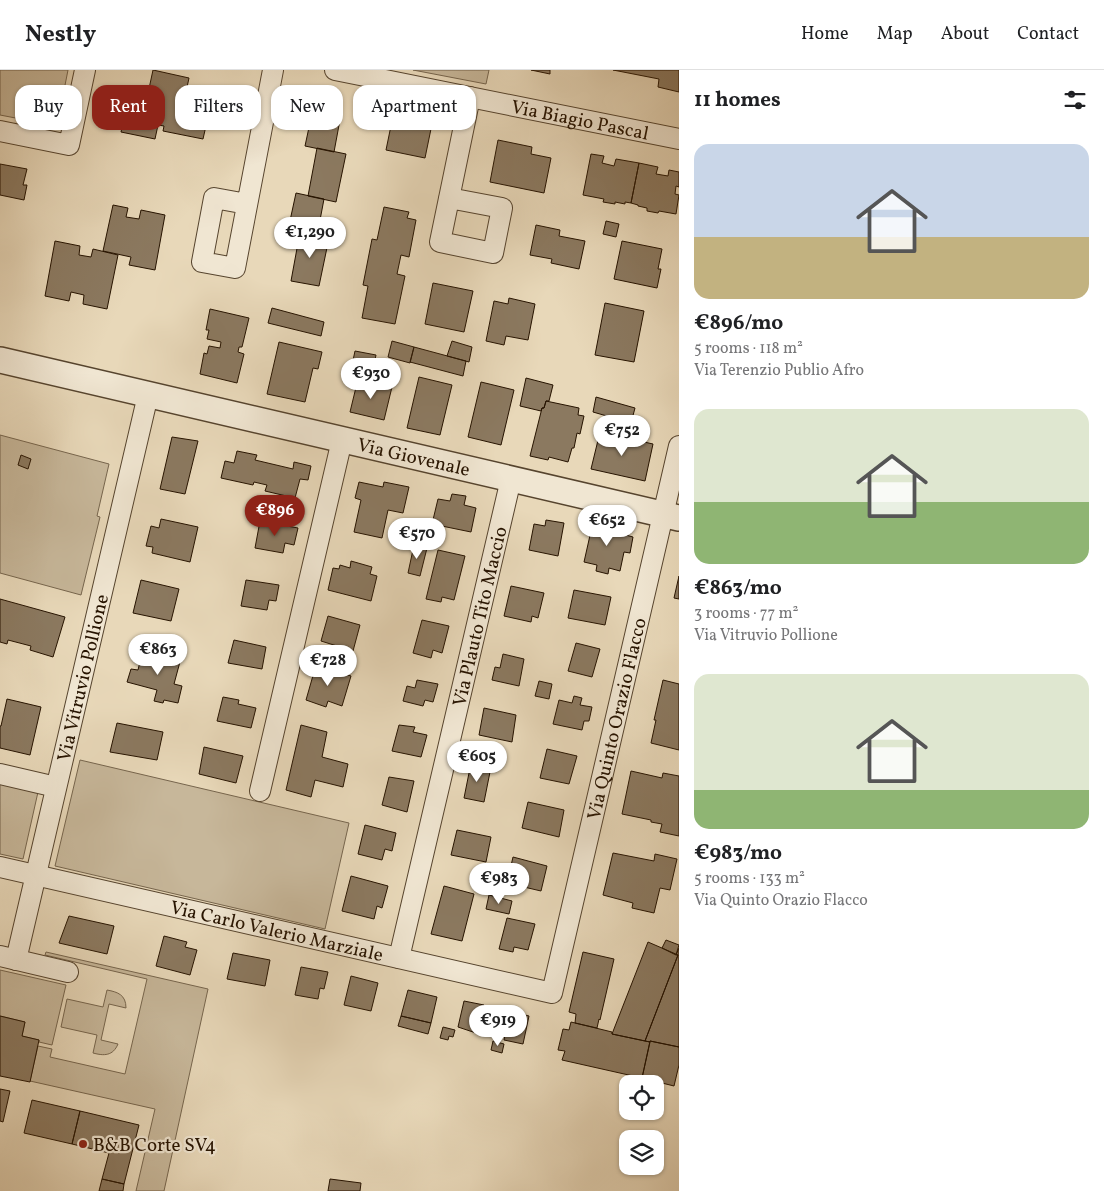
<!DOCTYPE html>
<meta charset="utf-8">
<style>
body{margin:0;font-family:Vollkorn,serif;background:#f2f2f2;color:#202124;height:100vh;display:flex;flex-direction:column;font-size:19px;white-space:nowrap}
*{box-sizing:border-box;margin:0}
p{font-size:16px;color:#757577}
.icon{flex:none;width:28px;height:28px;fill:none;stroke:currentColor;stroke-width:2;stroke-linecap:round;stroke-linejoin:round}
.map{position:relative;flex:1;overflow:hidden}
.drawer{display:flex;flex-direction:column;background:#fff;width:425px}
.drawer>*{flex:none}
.hud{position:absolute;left:15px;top:15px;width:475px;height:45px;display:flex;gap:10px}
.buttons{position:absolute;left:619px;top:1005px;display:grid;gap:10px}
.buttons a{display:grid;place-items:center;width:45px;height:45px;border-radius:10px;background:#fff;box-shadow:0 1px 4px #0004;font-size:25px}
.price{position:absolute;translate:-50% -42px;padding:0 11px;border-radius:18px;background:#fff;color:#222;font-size:16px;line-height:32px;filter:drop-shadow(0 1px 2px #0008)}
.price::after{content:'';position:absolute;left:50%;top:30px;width:15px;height:11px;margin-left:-8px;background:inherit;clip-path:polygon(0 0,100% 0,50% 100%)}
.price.selected{background:#8f2418;color:#fff}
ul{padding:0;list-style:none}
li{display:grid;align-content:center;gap:10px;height:265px;padding:0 15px}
li span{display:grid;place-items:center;height:155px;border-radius:15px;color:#555}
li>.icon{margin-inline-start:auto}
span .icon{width:90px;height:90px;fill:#fffc;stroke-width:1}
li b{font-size:21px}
h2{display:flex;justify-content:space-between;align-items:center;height:60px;padding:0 15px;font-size:21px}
.pill{padding:0 18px;border-radius:15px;background:#fff;box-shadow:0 1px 4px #0004;font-size:18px;line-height:45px}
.pill.selected{background:#8f2418;color:#fff}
header{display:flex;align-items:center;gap:30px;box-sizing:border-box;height:70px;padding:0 25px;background:#fff;border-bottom:1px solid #e0e0e0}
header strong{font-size:24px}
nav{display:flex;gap:28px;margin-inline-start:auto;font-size:18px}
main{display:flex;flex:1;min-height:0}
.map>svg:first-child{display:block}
.green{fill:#c7b79a;stroke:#76654d}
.building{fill:#8b7960;stroke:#261300}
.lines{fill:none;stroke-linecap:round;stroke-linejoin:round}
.minor-casing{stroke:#56442e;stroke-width:22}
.tertiary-casing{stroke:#56442e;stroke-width:28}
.minor{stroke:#f0e6d2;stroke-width:20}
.tertiary{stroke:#f0e6d2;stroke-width:25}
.poi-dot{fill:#8f2418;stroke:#f0e6d2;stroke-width:2}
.labels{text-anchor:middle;stroke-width:4.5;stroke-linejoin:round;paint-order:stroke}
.street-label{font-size:19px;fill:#261300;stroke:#f0e6d2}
.poi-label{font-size:19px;fill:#261300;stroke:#f0e6d2;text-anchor:start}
</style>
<header>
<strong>Nestly</strong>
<nav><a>Home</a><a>Map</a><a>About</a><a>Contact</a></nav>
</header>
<main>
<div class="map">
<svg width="679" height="1121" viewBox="0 0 679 1121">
<rect width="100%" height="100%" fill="#e8d8b9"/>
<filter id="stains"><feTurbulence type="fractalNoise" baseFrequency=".004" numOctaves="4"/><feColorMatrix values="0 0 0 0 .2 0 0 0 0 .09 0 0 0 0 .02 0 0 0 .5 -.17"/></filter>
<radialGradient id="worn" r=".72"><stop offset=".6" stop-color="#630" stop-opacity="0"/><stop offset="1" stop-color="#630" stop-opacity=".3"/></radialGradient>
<path class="green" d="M0,0H68L57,56L0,45Z
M413,0H489L486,14Z
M0,365L109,394L97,446L100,447L81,525L0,503Z
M80,690L349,753L325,859L55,796Z
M0,713L38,722L23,789L0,784Z
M46,882L208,919L164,1121H136L155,1039L30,1011L38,976L52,979L50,987L125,1004L147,909L45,885Z
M0,900L66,915L52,975L39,972V970L22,966L25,952L0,946Z
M107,920C118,922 126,925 126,938L109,934L101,970L118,974C113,986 104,986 93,983L97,965L61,957L67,929L103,937Z"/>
<path class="building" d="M153,0L189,8L184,31L208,37L206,46L208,47L203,69L163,61L164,56L158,55L155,69L121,62L125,44H126L128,36H130L133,25L147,28Z
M531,0H550V4Z
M613,0H679V22L658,17L659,9Z
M314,34L342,39L334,82L305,76Z
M404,45L415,47L414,50L432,54L425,88L386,80L393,46L403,48Z
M498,70L532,77L531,84L551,88L544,123L490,112Z
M317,78L346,84L336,132L308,126Z
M591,84L604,86L602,93L614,96L616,89L639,93L631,133L625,132V134L615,132V134L603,132L604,129L583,125Z
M639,93L658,97L656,104L668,106L669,100L679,102V117L676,116L675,124L679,125L676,144L659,141L658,143L647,141V138L638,136V135L631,133Z
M0,94L27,99L23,115H27L24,130L0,125Z
M296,123L324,129L317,166L288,160Z
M113,135L128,138L126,147L139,149L141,140L165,145L155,200L129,195L131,187L103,181Z
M384,137L409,142L407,148L416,150L409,187L401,185L397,204L405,206L395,254L362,248L368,216L363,215L372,169L377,170Z
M606,151L619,154L616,167L603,164Z
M536,155L560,160L559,166L585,171L579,199L551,193L552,189L530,185Z
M300,162L329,168L319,216L291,211Z
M55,171L80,176L79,185L91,187L93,179L118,185L107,239L83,234L84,225L71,222L69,231L45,226Z
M622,171L662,179L658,199H661L657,218L614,209Z
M433,213L473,221L464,262L425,254Z
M509,228L535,234L528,270L506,266L504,275L486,271L494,231L508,234Z
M605,233L644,241L634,292L595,285Z
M272,238L324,252L321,266L268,253Z
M210,239L249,248L242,277H239L238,282L244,284L237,313L200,304L204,283L207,284L209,276L220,278L221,272L207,269L209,260H206Z
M392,271L414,277L410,293L388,287Z
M452,271L472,277L469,292L447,286Z
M279,272L322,282L318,299L313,298L305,332L267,324Z
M414,277L466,291L463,306L410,292Z
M355,281L376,285L373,299L393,304L391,317L358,309V311L349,309Z
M419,307L452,315L440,365L407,358Z
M526,308L553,315L549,331H546L544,338H542L541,341L520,336Z
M358,309L392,317L384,350L350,342Z
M481,312L514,320L501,375L468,367Z
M596,327L635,338L631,353L593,342Z
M546,331L579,338L578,345L584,346L580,364L577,363L574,378H572L568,392L549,387L548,390L530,386L542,338H544Z
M600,362L653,374L645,411L591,399Z
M172,367L198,371L185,424L160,419Z
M237,381L257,385L255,390L293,399L294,392L311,396L308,410L300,409L295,428L265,421L267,415L254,412L253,415L221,408L225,391L234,393Z
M21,385L31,389L28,399L18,395Z
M359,412L383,417L384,412L409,417L403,443L388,440L382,468L354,462L361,430L355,428Z
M452,424L466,426L464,435L476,438L471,462L432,454L438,429L450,431Z
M161,449L198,457L190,492L152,483L153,477L146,476L151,456L159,458Z
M546,450L564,453L558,486L529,480L534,454L545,456Z
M260,451L298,458L294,475L285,473L283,483L255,478Z
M593,452L623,459L622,464L633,467L630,483L624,482L620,501L609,498L608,504L596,501L597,495L584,492Z
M414,475L427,478L420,506L408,503Z
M438,480L465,486L454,530L442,527L441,532L426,529Z
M351,491L372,497L370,504L377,506L371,531L328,520L333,498L339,499L340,495L350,498Z
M679,506V529L674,528Z
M141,510L179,519L171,551L133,543Z
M246,510L279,515L276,531L269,530L267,540L241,536Z
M511,516L544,523L538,548L532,546L531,552L504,546Z
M574,520L611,527L605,555L568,548Z
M0,529L65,547L53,587L30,580L31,576L8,570L7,574L0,572Z
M328,546L360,555L353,581L321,571Z
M422,550L449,556L442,583L433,580L431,588L413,583Z
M234,570L266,577L262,599L228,593Z
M576,573L600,579L592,607L568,601Z
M143,579L156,582L155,587L165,590L166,585L181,588L174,614L182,616L178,633L164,630L163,633L154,631L157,620L127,612L131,599L138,600Z
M503,584L524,589L519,616L492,610L495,597L500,598Z
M316,595L351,606L342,636L328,631L326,637L306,630Z
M417,610L438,614L433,632L425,630L423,636L403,631L407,616L415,618Z
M663,610L679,614V680L651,673L656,650H654Z
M539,611L552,614L549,629L535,626Z
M574,626L582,628L580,635L592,637L589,651H584L582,660L553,654L559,630L572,633Z
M223,627L239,630L238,634L256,638L251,658L217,651Z
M7,629L41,637L30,685L0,678V656H1Z
M484,638L516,645L512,672L479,665Z
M117,653L163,662L157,690L110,682Z
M301,655L327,662L322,687L348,694L343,717L315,710L311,727L286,720Z
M399,655L415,657L413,662L427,665L421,687L392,681Z
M204,677L243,686L236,713L199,704Z
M547,679L577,686L569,714L540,708Z
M471,693L491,697L484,732L464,728Z
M631,701L662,708L663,703L679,706V766L660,762L662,754L651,752V750L622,744Z
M389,707L414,711L407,742L382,735Z
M528,732L564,740L559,767L522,758Z
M365,755L396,763L392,781L385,779L382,790L358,784Z
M457,760L491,767L486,792L451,785Z
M613,783L654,791L655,784L677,789L670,820L660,818L654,843L632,838L633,833L603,825Z
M513,787L547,796L541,821L507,813Z
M351,806L388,816L382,838L377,836L374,849L342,841Z
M444,816L474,824L462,871L431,864Z
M489,825L512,831L509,844L486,839Z
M69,846L114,856L107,884L59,873Z
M507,848L535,854L528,880L514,877L513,882L499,879Z
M164,866L187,872L185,877L197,880L190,905L156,896Z
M666,870L679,875L676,885L662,878Z
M648,872L678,885L645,971L612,964Z
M679,878V977L650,971V972L645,971L678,885H676Z
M583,882L614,889L600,950L599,949L597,958L575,953L576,944L569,942Z
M233,883L270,890L265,916L227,909Z
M301,897L328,902L324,919L320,918L318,929L295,925Z
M351,906L378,913L371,941L344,935Z
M408,920L437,927L431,953L401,946Z
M464,931L484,935L476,963L458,957Z
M510,941L529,946L523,974L504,970Z
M0,946L25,952L22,966L39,970L30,1012L0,1006Z
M401,946L431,953L428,964L398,956Z
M571,952L612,962V964L650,972L642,1008L562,990L565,981L558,980L563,959L569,960Z
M443,957L455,960L453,967L449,966L448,970L440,968Z
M493,971L504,974L502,983L491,980Z
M650,971L679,977V995L674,1016L642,1008Z
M0,1019L10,1021L3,1052L0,1051Z
M32,1030L80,1041L72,1074L24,1063Z
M80,1041L139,1055L124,1114L102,1109L109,1083L72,1074Z
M102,1109L124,1114L123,1121H99Z
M330,1109L361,1113L360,1121H328Z"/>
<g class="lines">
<defs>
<g id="minor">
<path id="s1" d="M335,0L679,69"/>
<path d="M0,61L69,75L85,0"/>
<path d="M449,128L502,138L493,183L440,172L470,27"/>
<path d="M247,134L214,128L202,192L235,198L273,0"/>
<path d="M0,704L56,717"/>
<path d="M260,721L342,370"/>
<path id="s2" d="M0,797L552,923L679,376"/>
<path d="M0,886L68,902"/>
<path id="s3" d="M399,888L511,409"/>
<path id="s4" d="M16,890L148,325"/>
</g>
<g id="tertiary">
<path id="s5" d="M0,290L679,448"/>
</g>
</defs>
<use href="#minor" class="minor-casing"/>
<use href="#tertiary" class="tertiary-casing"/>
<use href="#minor" class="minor"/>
<use href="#tertiary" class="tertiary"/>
</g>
<circle class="poi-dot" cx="83" cy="1074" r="5"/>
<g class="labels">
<g class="street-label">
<text dy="7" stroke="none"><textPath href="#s1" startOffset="250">Via Biagio Pascal</textPath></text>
<text dy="7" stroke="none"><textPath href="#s5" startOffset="425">Via Giovenale</textPath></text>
<text dy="7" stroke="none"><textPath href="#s3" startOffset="351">Via Plauto Tito Maccio</textPath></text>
<text dy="7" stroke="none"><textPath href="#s4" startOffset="290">Via Vitruvio Pollione</textPath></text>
<text dy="7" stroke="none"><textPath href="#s2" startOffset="848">Via Quinto Orazio Flacco</textPath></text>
<text dy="7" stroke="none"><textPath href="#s2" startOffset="284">Via Carlo Valerio Marziale</textPath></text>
</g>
<g class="poi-label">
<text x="93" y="1081">B&amp;B Corte SV4</text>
</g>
</g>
<rect width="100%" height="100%" filter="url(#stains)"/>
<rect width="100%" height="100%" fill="url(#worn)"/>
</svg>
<div class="buttons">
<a><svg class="icon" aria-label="locate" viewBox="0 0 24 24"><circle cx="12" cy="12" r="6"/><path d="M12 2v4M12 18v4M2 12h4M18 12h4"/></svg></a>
<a><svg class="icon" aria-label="layers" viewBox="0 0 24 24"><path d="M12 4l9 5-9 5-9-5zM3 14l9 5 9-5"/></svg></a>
</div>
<b class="price" style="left:310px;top:189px">€1,290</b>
<b class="price" style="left:371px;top:330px">€930</b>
<b class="price" style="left:622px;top:387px">€752</b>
<b class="price selected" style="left:275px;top:467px">€896</b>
<b class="price" style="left:607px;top:477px">€652</b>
<b class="price" style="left:417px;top:490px">€570</b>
<b class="price" style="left:158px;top:606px">€863</b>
<b class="price" style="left:328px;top:617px">€728</b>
<b class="price" style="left:477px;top:713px">€605</b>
<b class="price" style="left:499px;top:835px">€983</b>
<b class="price" style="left:498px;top:977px">€919</b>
<div class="hud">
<a class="pill">Buy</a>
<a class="pill selected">Rent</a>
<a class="pill">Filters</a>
<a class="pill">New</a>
<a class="pill">Apartment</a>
</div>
</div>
<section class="drawer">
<h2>11 homes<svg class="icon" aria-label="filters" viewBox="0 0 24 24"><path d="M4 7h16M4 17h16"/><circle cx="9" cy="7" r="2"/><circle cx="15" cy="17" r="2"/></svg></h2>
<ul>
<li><span style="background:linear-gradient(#c9d6e8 60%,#c2b280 0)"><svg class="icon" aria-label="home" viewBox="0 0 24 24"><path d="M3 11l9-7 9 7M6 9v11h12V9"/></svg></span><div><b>€896/mo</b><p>5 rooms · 118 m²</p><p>Via Terenzio Publio Afro</p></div></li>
<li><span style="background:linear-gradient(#dfe7d0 60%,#8fb573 0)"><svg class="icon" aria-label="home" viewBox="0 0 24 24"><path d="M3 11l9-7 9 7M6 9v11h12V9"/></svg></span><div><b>€863/mo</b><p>3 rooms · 77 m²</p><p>Via Vitruvio Pollione</p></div></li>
<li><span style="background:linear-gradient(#dfe7d0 75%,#8fb573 0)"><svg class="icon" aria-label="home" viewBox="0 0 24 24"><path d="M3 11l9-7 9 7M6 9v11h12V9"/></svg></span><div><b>€983/mo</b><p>5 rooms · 133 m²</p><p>Via Quinto Orazio Flacco</p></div></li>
</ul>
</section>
</main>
